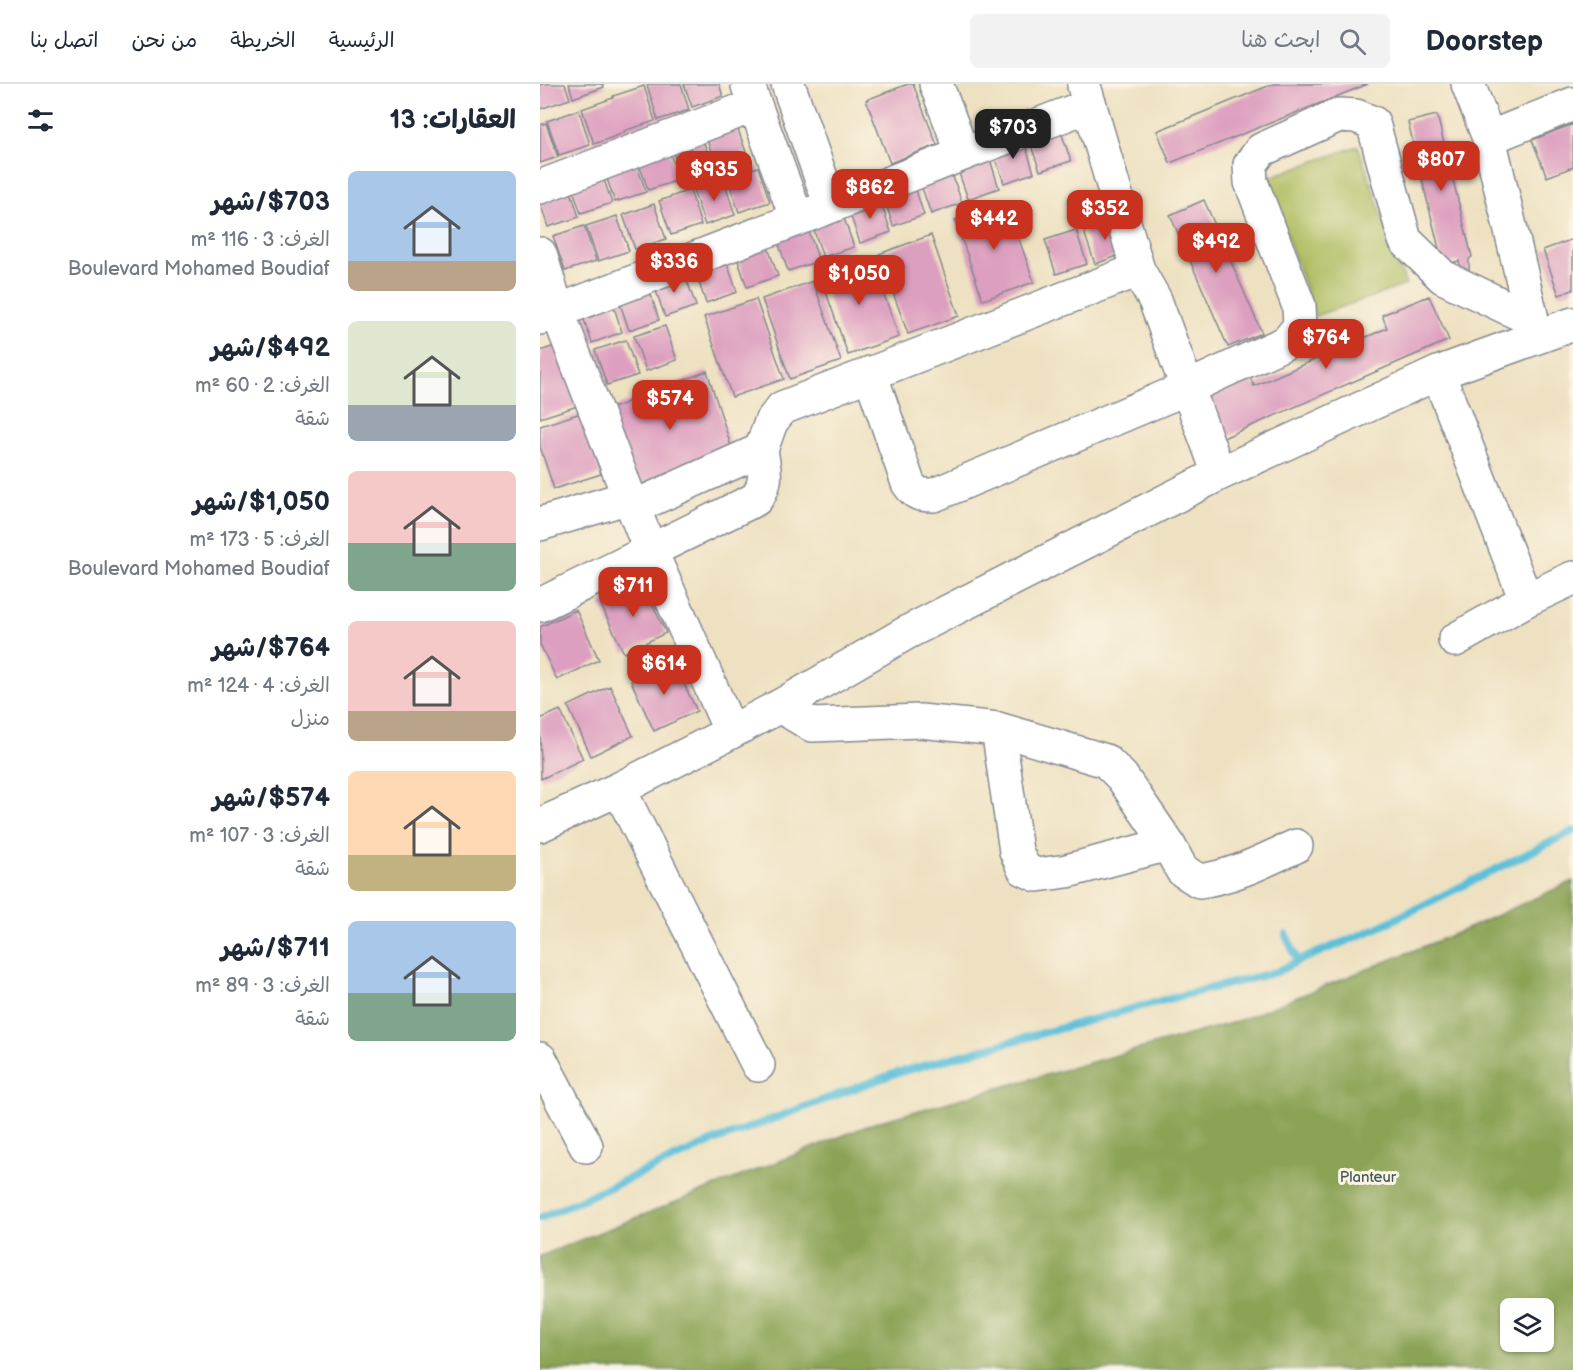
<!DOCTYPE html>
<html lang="ar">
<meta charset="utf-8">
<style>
body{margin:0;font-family:"Balsamiq Sans","Playpen Sans Arabic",sans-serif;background:#f2f2f3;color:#1f2937;direction:rtl;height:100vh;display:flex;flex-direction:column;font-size:22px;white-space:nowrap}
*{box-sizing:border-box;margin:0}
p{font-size:20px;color:#747a83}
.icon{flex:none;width:33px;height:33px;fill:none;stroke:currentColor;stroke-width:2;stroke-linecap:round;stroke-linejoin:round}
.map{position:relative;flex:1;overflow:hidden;direction:ltr}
.panel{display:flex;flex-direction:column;background:#fff;width:540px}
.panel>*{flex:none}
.tools{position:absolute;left:960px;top:1214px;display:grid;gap:12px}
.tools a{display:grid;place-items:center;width:54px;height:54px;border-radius:9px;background:#fff;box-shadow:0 2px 4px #0004;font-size:30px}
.price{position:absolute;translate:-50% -51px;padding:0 14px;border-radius:12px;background:#c8321e;color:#fff;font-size:20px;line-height:39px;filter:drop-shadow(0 2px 3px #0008)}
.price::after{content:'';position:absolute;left:50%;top:36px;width:18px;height:14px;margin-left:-9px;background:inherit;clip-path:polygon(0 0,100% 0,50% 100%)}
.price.current{background:#222;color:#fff}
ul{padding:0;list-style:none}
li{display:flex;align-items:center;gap:18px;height:150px;padding:0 24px}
li span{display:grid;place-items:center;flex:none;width:168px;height:120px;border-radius:9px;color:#555}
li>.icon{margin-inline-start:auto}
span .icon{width:72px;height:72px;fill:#fffc;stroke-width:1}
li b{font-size:26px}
h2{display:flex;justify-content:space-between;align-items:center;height:72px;padding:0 24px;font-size:26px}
header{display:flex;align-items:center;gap:36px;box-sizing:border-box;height:84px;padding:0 30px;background:#fff;border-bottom:2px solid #e0e1e3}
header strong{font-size:28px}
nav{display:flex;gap:33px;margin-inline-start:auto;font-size:21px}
.search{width:420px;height:54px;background:#f2f2f3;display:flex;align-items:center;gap:15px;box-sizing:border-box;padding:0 21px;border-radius:9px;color:#747a83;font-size:22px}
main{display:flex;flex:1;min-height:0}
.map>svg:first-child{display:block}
.green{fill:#adbb5e;stroke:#64755e;stroke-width:1.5}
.forest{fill:#8aa355;stroke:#52695a;stroke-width:1.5;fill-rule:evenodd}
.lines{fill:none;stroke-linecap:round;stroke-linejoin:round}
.stream{stroke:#5bbfd9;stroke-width:8}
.building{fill:#dd9fbf}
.minor-casing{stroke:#848890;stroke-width:36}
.minor{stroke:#fff;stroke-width:33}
.labels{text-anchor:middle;stroke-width:6;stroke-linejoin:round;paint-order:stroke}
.park-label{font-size:15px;fill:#47595e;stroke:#fcf5e5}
</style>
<header>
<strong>Doorstep</strong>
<div class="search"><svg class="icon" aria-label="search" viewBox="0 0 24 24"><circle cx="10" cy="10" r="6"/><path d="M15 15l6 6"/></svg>ابحث هنا</div>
<nav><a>الرئيسية</a><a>الخريطة</a><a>من نحن</a><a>اتصل بنا</a></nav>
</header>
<main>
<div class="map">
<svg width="1033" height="1286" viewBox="0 0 1033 1286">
<rect width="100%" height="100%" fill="#fcf5e5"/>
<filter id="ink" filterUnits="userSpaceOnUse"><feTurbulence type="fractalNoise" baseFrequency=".0167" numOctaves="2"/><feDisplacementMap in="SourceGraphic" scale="12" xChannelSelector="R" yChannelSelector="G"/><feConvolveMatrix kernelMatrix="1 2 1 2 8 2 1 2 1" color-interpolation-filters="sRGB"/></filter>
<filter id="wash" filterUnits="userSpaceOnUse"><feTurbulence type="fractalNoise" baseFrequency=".008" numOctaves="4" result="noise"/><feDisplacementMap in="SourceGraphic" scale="24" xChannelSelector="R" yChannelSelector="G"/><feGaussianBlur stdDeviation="1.35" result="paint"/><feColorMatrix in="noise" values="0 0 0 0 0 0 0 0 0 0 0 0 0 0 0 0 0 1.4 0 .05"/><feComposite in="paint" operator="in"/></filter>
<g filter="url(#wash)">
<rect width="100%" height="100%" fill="#eee1c1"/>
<path class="green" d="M818,62L866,201L775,232L727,94Z"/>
<path class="forest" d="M1033,797V1286H0V1172L337,1038L695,938L922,847ZM970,1224H1004V1257H970Z"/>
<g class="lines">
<path class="stream" d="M746,851L758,877
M0,1134L171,1058L353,990L620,917L737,888L758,877L835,845L1033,747"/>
</g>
<g id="blocks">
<path class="building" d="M0,0H25L30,15L0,25Z
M29,0H63L64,3L33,14Z
M111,0H141L149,26L118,36L107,1Z
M144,0H179L183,12L152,23Z
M368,0H373L397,61L350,79L326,16Z
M733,0H828L630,79L617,47Z
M104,2L115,37L84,47V49L54,60L42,25L73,14V12Z
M39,26L50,61L19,71L7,37Z
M897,31L932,173L929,175V186L922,188L919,177L903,181L868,38Z
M194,34L206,68L175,79L163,44Z
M6,39L18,73L0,79V41Z
M1033,40V83L1007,93L992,56Z
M519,42L531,77L500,87L488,53Z
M160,47L172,82L141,92L129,57Z
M483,54L494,89L464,99L452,64Z
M127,61L139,96L108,106L96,71Z
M448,69L459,104L428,115L416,80Z
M94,73L106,108L75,118L63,83Z
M218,83L230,118L199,128L187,93Z
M60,84L72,119L41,129L29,94Z
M410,84L422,119L391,130L379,95Z
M184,96L195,131L165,141L153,106Z
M373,97L384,131L353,142L342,107Z
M28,98L39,133L8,143L0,118Z
M150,106L161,141L131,151L119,117Z
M339,113L351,148L320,159L308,124Z
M664,116L722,249L688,263L630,131Z
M466,118L494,198L443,216L415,136Z
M114,120L126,155L95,165L83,131Z
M302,128L314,163L283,173L271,138Z
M77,132L89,167L58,177L46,142Z
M574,134L586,169L555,180L543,145Z
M44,142L56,177L25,187L13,152Z
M267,142L279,177L248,187L236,152Z
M536,146L547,180L516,190L505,156Z
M391,151L419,232L368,250L339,170Z
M1033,155V206L1019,211L1003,166Z
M226,158L238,192L207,203L195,168Z
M185,173L197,208L166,219L154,184Z
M331,173L359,253L308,271L280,191Z
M144,188L156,222L125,233L113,198Z
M273,197L301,277L250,295L222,215Z
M108,201L119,236L89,246L77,211Z
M889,212L909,256L681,355L661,309L708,289L714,302L847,244L842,231Z
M71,214L82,248L52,259L40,224Z
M216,215L244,295L192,313L164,233Z
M125,242L137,276L106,287L94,252Z
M86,256L98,291L67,301L55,266Z
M21,260L41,321L0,334V267Z
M167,287L193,368L97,408L65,327Z
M41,329L61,390L14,405L0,363V342Z
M103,500L126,549L84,569L60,519Z
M36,526L59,576L17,596L0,560V543Z
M133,578L157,627L114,647L91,597Z
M70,602L93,652L51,672L28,622Z
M20,626L43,675L1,695L0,635Z"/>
</g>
</g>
<g filter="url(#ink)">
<use href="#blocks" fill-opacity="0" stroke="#848890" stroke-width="1.5"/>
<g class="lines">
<defs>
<path id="minor" d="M248,0L291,122
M396,0L423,70
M928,0L949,54L995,248
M208,2L257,135
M544,2L598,186L615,216L679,390
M949,54L1033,20
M0,103L215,21
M0,170L18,229L89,413L111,468L191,648
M0,234L291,122L423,70L550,21
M330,289L368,399C376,411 380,411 394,411L647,304L747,258L760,242L759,222L711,98L710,81L721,66L799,31L816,32L833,39L865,156L903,193L991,235
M898,289L986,516
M221,366L231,338L242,324L598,186
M0,440L89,413
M0,521L216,415C229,396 224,387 221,366L94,423
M915,556L986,516L1033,494
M240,622L272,641L380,637L458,645L476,767L484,785L497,791L527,787L628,760L582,693L566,677L458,645
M79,705L218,981
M0,741L79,705L191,648L240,622L368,548L679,390L898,289L1033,240
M628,760L642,786L659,797C693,793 725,776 756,762
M0,975L46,1062"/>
</defs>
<use href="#minor" class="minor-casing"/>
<use href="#minor" class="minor"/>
</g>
</g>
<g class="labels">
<g class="park-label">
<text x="828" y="1098">Planteur</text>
</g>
</g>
</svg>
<div class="tools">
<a><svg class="icon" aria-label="layers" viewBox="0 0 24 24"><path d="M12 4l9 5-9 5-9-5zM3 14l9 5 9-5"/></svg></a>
</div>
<b class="price current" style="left:473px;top:76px">$703</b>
<b class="price" style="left:901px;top:108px">$807</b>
<b class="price" style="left:174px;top:118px">$935</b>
<b class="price" style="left:330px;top:136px">$862</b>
<b class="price" style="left:565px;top:157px">$352</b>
<b class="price" style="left:454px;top:167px">$442</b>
<b class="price" style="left:676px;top:190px">$492</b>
<b class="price" style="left:134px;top:210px">$336</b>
<b class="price" style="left:319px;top:222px">$1,050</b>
<b class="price" style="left:786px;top:286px">$764</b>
<b class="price" style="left:130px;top:347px">$574</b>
<b class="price" style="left:93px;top:534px">$711</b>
<b class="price" style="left:124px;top:612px">$614</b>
</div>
<section class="panel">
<h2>العقارات: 13<svg class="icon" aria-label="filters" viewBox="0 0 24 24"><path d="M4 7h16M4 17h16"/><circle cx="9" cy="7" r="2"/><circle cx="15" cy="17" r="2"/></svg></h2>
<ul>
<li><span style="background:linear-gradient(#a9c7e8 75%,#b9a48a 0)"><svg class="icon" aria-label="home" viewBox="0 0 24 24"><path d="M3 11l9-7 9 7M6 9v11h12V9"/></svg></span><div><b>$703/شهر</b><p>الغرف: 3 · 116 m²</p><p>Boulevard Mohamed Boudiaf</p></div></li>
<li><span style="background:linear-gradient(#dfe7d0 70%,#9aa5b1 0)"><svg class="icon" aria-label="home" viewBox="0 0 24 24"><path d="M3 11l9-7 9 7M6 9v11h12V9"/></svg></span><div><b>$492/شهر</b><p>الغرف: 2 · 60 m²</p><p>شقة</p></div></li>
<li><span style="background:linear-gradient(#f6c9c9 60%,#7fa58c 0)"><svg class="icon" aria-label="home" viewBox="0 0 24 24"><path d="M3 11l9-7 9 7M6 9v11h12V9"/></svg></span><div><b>$1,050/شهر</b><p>الغرف: 5 · 173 m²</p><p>Boulevard Mohamed Boudiaf</p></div></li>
<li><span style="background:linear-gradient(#f6c9c9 75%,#b9a48a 0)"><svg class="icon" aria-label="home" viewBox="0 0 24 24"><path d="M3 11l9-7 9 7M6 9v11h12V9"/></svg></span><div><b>$764/شهر</b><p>الغرف: 4 · 124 m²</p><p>منزل</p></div></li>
<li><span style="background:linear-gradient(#ffd9b3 70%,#c2b280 0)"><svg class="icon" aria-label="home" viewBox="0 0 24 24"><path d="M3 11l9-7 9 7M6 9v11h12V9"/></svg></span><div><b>$574/شهر</b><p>الغرف: 3 · 107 m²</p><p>شقة</p></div></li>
<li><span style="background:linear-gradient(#a9c7e8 60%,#7fa58c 0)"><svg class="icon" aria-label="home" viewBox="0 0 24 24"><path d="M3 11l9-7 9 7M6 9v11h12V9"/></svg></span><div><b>$711/شهر</b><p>الغرف: 3 · 89 m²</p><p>شقة</p></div></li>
</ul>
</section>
</main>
